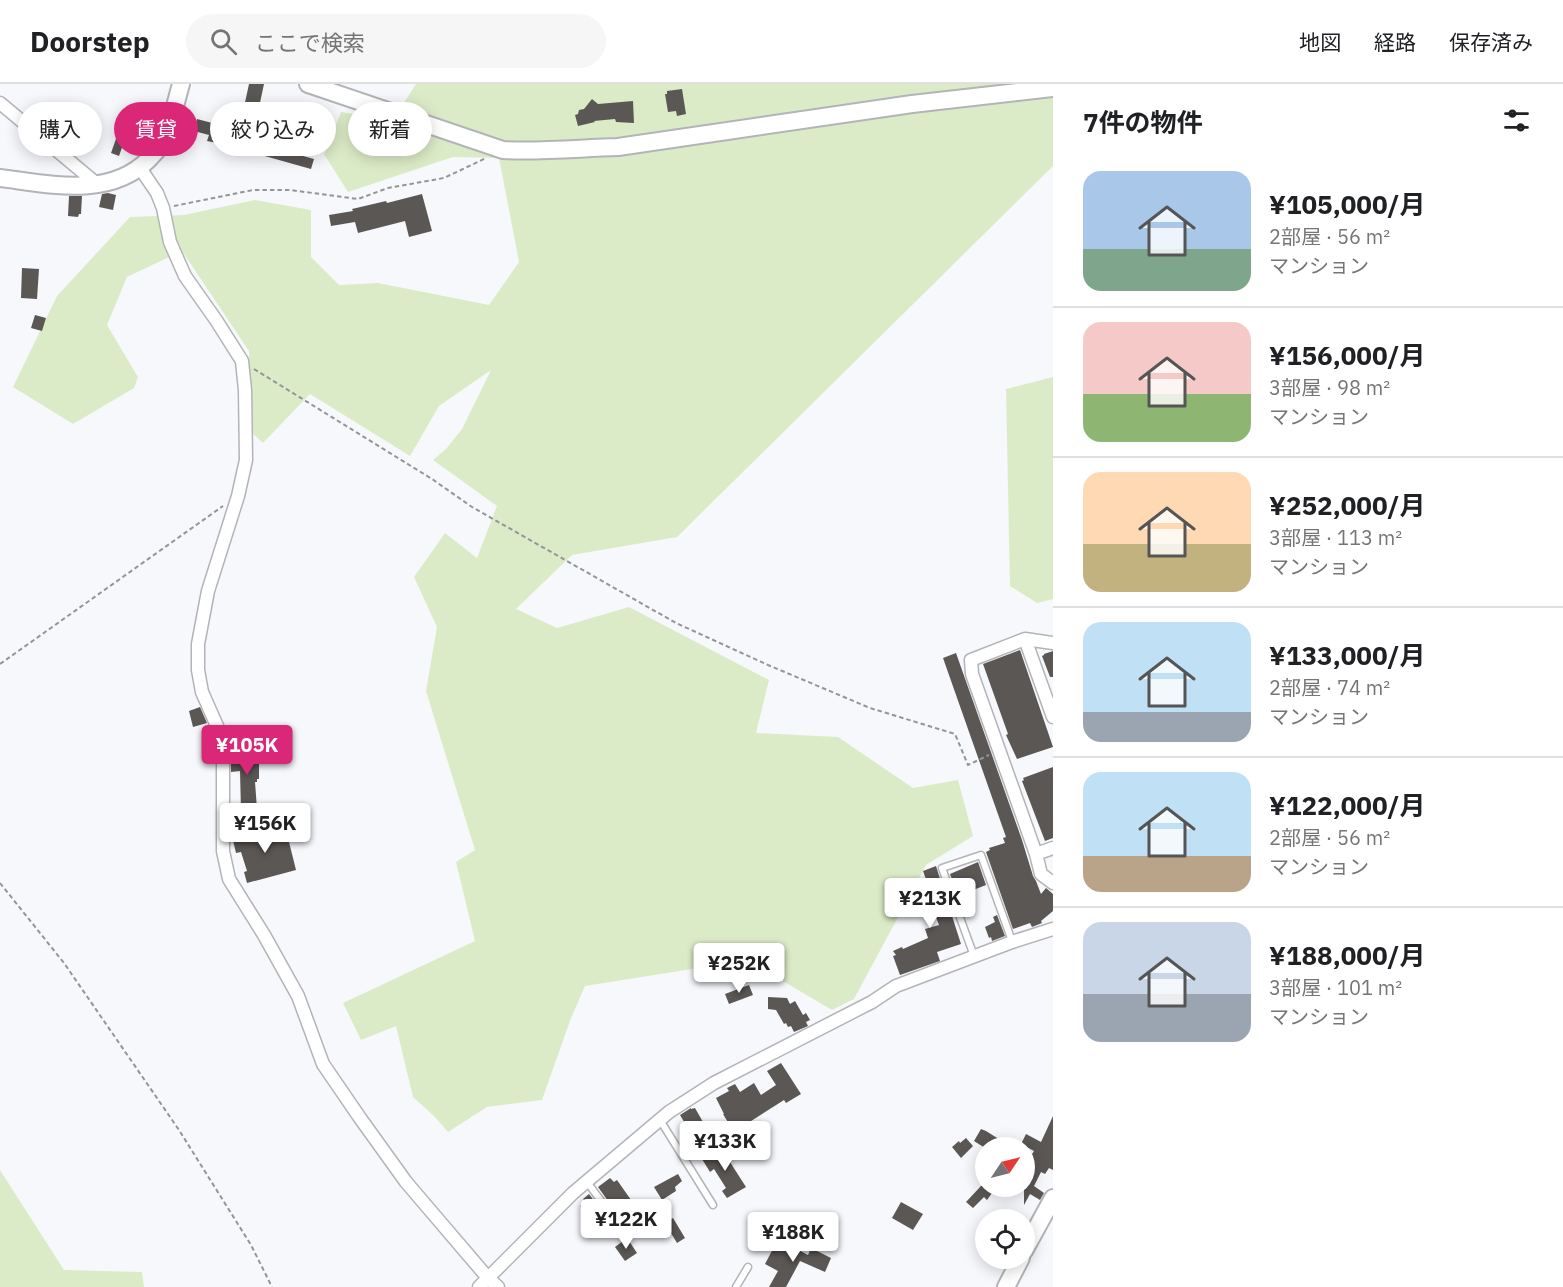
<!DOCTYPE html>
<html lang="ja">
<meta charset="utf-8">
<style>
body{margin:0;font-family:"IBM Plex Sans","Noto Sans JP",sans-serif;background:#f6f6f6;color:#202124;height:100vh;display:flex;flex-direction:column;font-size:22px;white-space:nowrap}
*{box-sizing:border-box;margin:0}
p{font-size:20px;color:#757577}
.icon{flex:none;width:33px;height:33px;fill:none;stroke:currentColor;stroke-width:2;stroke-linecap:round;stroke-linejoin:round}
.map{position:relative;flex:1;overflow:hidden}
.sheet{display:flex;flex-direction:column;background:#fff;width:510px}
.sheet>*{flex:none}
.guide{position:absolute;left:18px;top:18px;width:570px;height:54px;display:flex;gap:12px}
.needle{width:39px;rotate:55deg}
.fabs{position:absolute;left:975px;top:1053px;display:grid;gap:12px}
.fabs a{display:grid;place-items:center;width:60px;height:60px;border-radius:50%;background:#fff;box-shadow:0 3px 15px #0003;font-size:30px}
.price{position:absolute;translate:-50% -51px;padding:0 14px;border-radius:6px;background:#fff;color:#222;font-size:20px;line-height:39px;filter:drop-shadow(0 2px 3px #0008)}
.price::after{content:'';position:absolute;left:50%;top:36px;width:18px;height:14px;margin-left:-9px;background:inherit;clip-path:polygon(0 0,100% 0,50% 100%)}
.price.on{background:#db2777;color:#fff}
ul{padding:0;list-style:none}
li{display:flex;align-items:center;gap:18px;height:150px;padding:0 30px}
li+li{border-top:2px solid #e0e0e0}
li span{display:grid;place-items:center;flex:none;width:168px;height:120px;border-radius:18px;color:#555}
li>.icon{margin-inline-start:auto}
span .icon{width:72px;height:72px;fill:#fffc;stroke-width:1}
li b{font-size:26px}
h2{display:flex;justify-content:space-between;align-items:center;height:72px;padding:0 30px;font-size:26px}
.tag{padding:0 21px;border-radius:27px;background:#fff;box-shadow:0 3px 15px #0003;font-size:21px;line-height:54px}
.tag.on{background:#db2777;color:#fff}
header{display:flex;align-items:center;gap:36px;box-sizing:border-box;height:84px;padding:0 30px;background:#fff;border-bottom:2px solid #e0e0e0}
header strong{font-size:28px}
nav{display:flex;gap:33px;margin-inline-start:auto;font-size:21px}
.search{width:420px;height:54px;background:#f6f6f6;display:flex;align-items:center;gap:15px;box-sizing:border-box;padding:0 21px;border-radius:33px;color:#757577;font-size:22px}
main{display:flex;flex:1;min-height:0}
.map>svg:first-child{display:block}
.green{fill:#dcebc7}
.building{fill:#5b5755}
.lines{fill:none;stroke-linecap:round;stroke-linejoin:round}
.lane-casing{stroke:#b2b4b7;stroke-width:9}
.street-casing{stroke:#b2b4b7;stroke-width:15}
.secondary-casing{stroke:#b2b4b7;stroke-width:20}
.path{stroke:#949598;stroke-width:2;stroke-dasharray:4.5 3;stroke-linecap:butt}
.lane{stroke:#fff;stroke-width:6}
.street{stroke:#fff;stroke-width:12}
.secondary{stroke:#fff;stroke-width:16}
</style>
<header>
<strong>Doorstep</strong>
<div class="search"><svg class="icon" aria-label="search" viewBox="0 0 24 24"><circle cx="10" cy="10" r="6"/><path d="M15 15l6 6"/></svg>ここで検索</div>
<nav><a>地図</a><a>経路</a><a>保存済み</a></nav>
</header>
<main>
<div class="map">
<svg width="1053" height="1203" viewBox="0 0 1053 1203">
<rect width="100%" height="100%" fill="#f6f8fc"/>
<path class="green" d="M416,0H1053V82L677,453L572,471L516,525L557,544L629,523L769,596L756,649L838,653L913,704L958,696L973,752L926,781L854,915L832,926L764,886L742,884H698L585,902L571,934L542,1016L487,1023L448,1048L434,1032L413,1013L396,942L361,956L343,919L475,857L456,778L475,766L426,607L437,543L414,493L445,449L477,474L497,422L433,376L446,365L462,345L491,286L439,322L410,372L310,310L263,359L250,347L249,267L182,167L127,193L107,241L138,293L134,304L73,340L13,303L57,212L130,133L184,131L255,116L311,126V173L339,201L378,199L489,221L519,178L499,74L453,73L348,108L324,70L341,28L377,34L398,28Z
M1053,293V515L1037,519L1010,502L1006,305Z
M0,1086L64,1186L142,1188L144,1203H0Z"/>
<path class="building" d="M249,0H264L252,56L235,52L238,35H241L244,23Z
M682,5L686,30L677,32L676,27L668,28L665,10H667V7Z
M592,15L598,20L633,17L634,39L616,38L615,35L594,37L595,38L578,42L575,31L578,30L579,26L584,25Z
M197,35L216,40L214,47L234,52L232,62L207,57L209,51L194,47Z
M117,52L125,55L119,72L111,69Z
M253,58L314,75L311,85L250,68Z
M108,109L116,111L113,126L99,123L102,110Z
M422,110L432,147L409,153L405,137L358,149L355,138L331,142L329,131L353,127L352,125L386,117L387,119Z
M69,112H82L81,130H79L78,133L68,132Z
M22,184L39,185L37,215L21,214Z
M35,231L46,234L42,247L31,244Z
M1020,566L1053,663L1017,675L1006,651L1008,650L983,580Z
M1053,567V593H1050L1042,572L1044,571V570Z
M956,569L1022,756L1033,792L1036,797L1041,810L1046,804L1053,810V827L1041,837L1042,839L1032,843L1030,839L1013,845L986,768L990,766L989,764L1005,759L1003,754L1006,753L943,574Z
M200,623L207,639L193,643L189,627Z
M261,644L263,660L252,661L249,645Z
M259,665V695H257V698H255L257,725L241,727L240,687L231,688V668Z
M1053,683V754L1045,757L1022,697L1024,696L1023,694Z
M253,744L258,754L286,746L296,786L247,799L244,788L247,787L241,768L236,769L232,752L245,748V747Z
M978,778L986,801L958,812L950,790Z
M936,782L961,860L937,868L940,877L900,891L893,872L896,871L893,867L902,863L903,865L928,854L925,845L939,841L929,815L920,817L917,808H918L917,805L928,801L923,787Z
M997,831L1005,852L992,857L991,853L989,854L985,843L995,838L993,833Z
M749,901L753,911L729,920L725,910Z
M768,913L787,914L790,920L795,917L803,931L806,929L810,936L806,938L808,942L794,948L791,942L788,943L786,939L784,940L776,926L768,925Z
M781,979L801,1010L786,1019L784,1016L748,1039L749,1041L735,1050L723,1030H724L716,1014L729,1007L727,1004L735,1000L740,1008L754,999L761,1011L776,1001L767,987Z
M691,1024V1025L695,1024L707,1045L693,1053L680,1031Z
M1053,1032V1086L1049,1084L1045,1090L1041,1088L1034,1102L1044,1109L1040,1116L1030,1110L1024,1121V1083L1034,1067L1021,1060L1026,1050L1041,1058Z
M981,1045L986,1047L1013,1064H985L974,1057Z
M966,1054L973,1062L961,1074L952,1063L959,1057L960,1059Z
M721,1064L746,1103L727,1114L722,1107L726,1104L714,1085L710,1088L702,1075Z
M678,1090L682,1097L675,1103L676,1107L662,1116L654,1103Z
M610,1094L614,1098L617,1096L636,1123L630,1127L633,1131L623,1138L598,1103Z
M981,1102H997L987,1116L984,1113L973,1124L966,1118Z
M589,1110L608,1135L597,1143L580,1122L585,1117L583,1115Z
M901,1118L923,1130L913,1146L892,1134Z
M673,1134L685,1154L677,1159L666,1141V1138Z
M627,1154L637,1169L625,1177L615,1163Z
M775,1161H789L808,1171L811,1164L831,1174L825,1188L800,1177L786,1203H769L778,1187L765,1180Z"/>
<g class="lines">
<defs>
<path id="lane" d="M974,872L942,784L981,771L1012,857
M660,1036L713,1121
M587,1098L616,1137
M736,1203L748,1183"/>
<path id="street" d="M0,19L97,100
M140,84L157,109L163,124L170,158L185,192L216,236L242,277L245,306L246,376L238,412L208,507L198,560V586L202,608L221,651L223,661V767L229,795L264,851L298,912L323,980L360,1034L406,1098L488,1194L498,1203
M1025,555L1053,633
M1053,559L1025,555L971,576L972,590L1036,770L1041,790L1053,799
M1036,770L1053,764
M479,1203L573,1109L669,1028L714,999L872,918L896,902L1012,858L1053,845"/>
<path id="secondary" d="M308,0L503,66C542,68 580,64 618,63L912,20L1053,4
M0,94C49,100 110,115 149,75C153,70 158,66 161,61C171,42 175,21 181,0
M1024,1167L1053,1114
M1006,1203L1021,1174"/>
</defs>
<use href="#lane" class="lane-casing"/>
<use href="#street" class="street-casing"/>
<use href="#secondary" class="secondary-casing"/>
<path class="path" d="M174,122L253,106H290L358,115L388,104L444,94L486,74
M254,285L432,395L472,423L676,539L768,581L870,624L955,650L968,681L989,671
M0,580L223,422
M0,799L64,879L179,1046L251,1161L272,1203"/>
<use href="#lane" class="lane"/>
<use href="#street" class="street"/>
<use href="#secondary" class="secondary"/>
</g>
</svg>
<div class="fabs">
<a><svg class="needle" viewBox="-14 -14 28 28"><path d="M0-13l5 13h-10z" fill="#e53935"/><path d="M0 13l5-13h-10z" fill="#757577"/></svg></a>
<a><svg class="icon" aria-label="locate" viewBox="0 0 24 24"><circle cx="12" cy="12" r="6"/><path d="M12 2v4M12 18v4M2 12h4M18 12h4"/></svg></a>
</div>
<b class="price on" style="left:247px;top:692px">¥105K</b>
<b class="price" style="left:265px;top:770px">¥156K</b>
<b class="price" style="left:930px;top:845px">¥213K</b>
<b class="price" style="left:739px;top:910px">¥252K</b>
<b class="price" style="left:725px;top:1088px">¥133K</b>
<b class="price" style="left:626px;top:1166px">¥122K</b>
<b class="price" style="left:793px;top:1179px">¥188K</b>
<div class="guide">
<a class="tag">購入</a>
<a class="tag on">賃貸</a>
<a class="tag">絞り込み</a>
<a class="tag">新着</a>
</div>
</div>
<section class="sheet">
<h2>7件の物件<svg class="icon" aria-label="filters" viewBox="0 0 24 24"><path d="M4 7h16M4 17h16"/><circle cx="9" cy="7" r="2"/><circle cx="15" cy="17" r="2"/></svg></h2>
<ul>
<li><span style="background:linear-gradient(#a9c7e8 65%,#7fa58c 0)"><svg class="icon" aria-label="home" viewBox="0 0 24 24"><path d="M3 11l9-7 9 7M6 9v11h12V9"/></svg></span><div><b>¥105,000/月</b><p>2部屋 · 56 m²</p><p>マンション</p></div></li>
<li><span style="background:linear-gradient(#f6c9c9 60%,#8fb573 0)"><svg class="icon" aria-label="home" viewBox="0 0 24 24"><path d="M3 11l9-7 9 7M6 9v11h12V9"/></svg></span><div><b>¥156,000/月</b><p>3部屋 · 98 m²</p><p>マンション</p></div></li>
<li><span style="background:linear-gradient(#ffd9b3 60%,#c2b280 0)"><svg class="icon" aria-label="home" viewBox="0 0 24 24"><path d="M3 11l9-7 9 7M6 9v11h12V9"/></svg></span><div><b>¥252,000/月</b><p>3部屋 · 113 m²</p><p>マンション</p></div></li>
<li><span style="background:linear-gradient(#bfe0f5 75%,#9aa5b1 0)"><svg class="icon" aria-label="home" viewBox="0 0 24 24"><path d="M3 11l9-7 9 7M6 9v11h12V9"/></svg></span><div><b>¥133,000/月</b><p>2部屋 · 74 m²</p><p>マンション</p></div></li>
<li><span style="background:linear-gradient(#bfe0f5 70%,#b9a48a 0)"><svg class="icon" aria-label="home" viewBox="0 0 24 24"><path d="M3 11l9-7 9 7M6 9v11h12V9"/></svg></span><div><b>¥122,000/月</b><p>2部屋 · 56 m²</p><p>マンション</p></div></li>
<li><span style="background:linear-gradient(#c9d6e8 60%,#9aa5b1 0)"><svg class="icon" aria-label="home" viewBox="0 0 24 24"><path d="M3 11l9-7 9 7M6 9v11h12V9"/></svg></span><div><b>¥188,000/月</b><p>3部屋 · 101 m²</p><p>マンション</p></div></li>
</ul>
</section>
</main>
